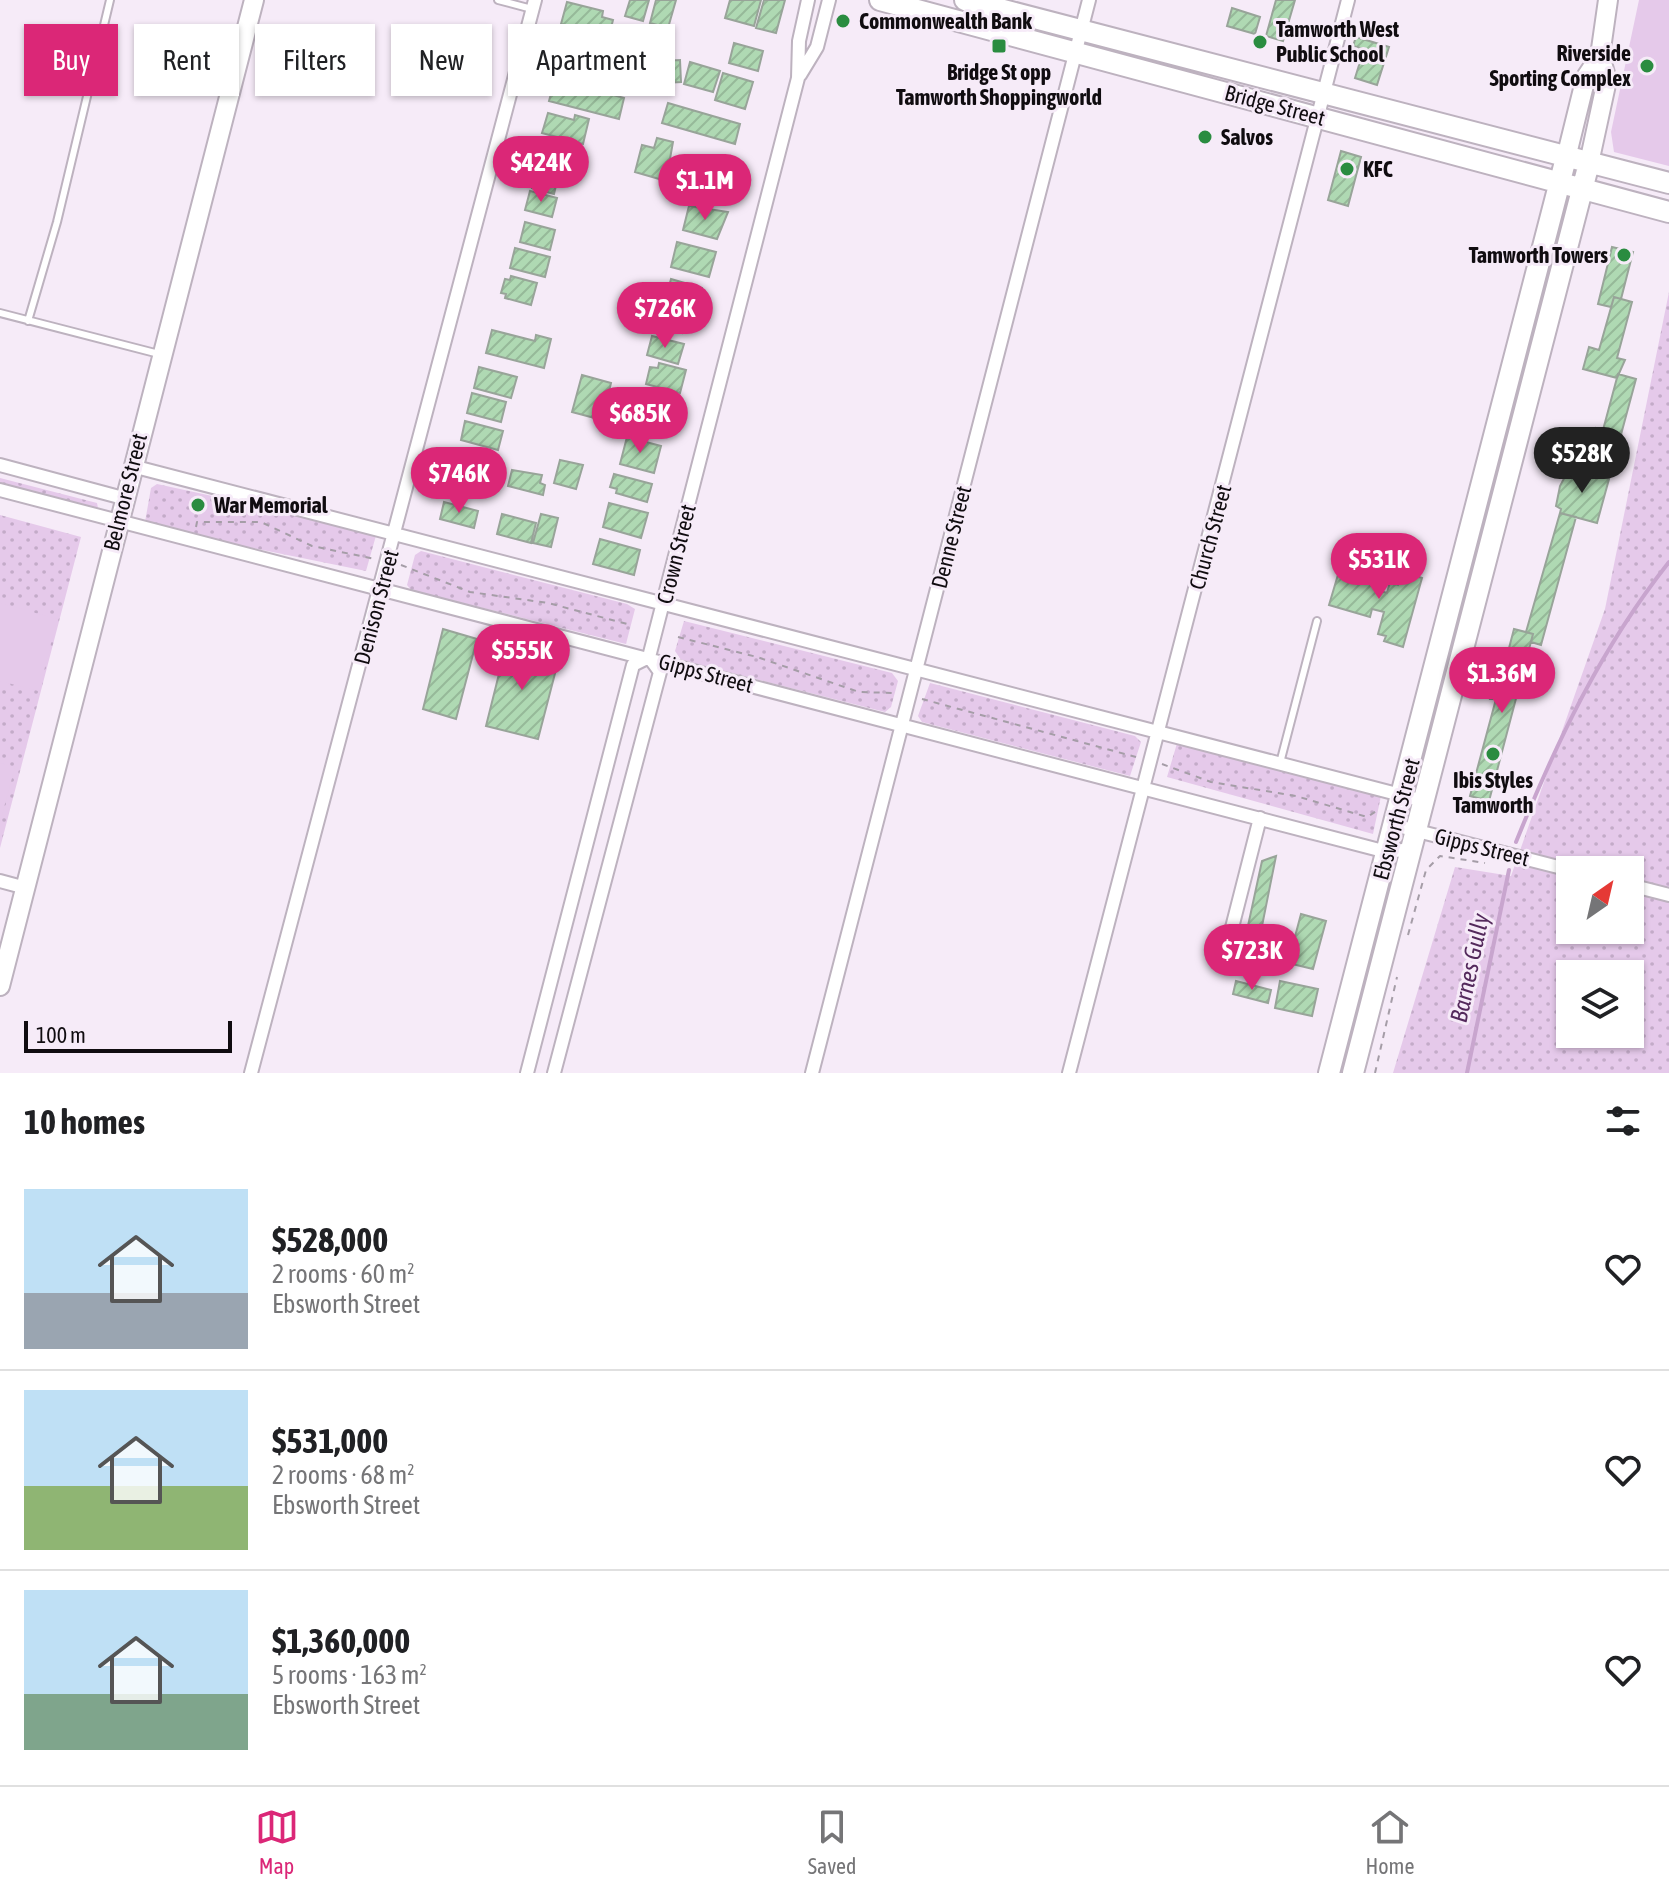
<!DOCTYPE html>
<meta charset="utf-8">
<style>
body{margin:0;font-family:"Asap Condensed",sans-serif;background:#f2f2f2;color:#202124;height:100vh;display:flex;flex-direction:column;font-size:30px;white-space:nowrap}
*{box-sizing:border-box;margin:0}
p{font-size:26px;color:#757577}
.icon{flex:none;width:44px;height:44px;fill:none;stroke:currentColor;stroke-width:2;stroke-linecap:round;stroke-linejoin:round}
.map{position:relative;height:1073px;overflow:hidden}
.panel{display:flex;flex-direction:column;background:#fff;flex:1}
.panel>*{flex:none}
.top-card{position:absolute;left:24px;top:24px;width:800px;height:72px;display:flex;gap:16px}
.needle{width:52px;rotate:34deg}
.tools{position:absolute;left:1556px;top:856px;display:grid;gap:16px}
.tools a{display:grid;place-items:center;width:88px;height:88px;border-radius:0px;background:#fff;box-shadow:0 2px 6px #0004;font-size:40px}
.scale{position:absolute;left:24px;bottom:20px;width:208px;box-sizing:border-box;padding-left:8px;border:4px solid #100c10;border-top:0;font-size:22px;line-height:28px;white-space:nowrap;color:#100c10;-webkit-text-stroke:6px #f6ebf8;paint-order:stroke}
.price{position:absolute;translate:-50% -68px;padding:0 18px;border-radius:28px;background:#db2777;color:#fff;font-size:26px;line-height:52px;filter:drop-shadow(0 2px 4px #0008)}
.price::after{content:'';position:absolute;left:50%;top:48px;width:24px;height:18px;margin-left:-12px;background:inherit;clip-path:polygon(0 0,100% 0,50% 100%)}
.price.current{background:#222;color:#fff}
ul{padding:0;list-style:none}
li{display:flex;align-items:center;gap:24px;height:200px;padding:0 24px}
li+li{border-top:2px solid #e0e0e0}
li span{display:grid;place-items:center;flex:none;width:224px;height:160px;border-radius:0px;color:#555}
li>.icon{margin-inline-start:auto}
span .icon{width:96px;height:96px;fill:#fffc;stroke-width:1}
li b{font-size:34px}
h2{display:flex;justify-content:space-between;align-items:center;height:96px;padding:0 24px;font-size:34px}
.tag{padding:0 28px;border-radius:0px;background:#fff;box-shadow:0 2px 6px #0004;font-size:28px;line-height:72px}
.tag.current{background:#db2777;color:#fff}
.dock{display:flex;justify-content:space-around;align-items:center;height:112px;border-top:2px solid #e0e0e0;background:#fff;font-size:22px;color:#757577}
.dock a{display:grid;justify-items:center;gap:4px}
.dock .current{color:#db2777}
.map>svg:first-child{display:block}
.grass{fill:url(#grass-dots);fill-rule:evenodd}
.garden{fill:#e5c9ea}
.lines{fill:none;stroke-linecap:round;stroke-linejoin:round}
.stream{stroke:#c8a5ce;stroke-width:4}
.building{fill:url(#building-hatch);stroke:#98a499;stroke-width:2}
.lane-casing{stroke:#bdb2bf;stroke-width:10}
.street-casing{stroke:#bdb2bf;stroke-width:16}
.secondary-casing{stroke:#bdb2bf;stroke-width:22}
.primary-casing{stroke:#bdb2bf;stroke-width:24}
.path{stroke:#a59da7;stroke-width:2;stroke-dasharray:6 6;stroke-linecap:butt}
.lane{stroke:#fff;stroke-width:6}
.street{stroke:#fff;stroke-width:12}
.secondary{stroke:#fff;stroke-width:18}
.primary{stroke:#fff;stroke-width:20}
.poi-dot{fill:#2a8c40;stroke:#f6ebf8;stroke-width:3}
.labels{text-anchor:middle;stroke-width:6;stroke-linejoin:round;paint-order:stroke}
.poi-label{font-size:22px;font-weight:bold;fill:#100c10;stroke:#f6ebf8;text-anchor:start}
.street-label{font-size:22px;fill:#100c10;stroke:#f6ebf8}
.water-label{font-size:24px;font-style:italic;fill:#54295c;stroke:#f6ebf8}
</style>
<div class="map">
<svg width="1669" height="1073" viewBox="0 0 1669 1073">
<defs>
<pattern id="grass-dots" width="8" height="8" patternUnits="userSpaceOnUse" patternTransform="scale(2)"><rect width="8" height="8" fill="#e5c9ea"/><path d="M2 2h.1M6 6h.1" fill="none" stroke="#c3abc8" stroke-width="1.8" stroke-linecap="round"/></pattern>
<pattern id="building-hatch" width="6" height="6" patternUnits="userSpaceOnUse" patternTransform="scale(2)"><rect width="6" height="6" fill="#afd9b3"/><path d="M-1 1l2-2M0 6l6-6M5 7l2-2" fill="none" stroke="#96b999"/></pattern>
</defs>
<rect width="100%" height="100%" fill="#f6ebf8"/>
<path class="grass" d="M1669,292V1073H1393L1455,867L1511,876L1605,609ZM1570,870H1630V930H1570ZM1570,974H1630V1034H1570Z
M0,478L97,503L98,508L0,485Z
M157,484L377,532L366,571L208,539L145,522L151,488Z
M0,515L81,537L0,848Z
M421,551L627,604L635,609L626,644L411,590L407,585L415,555Z
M684,621L892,673L898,681L891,707L885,712L681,660L675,651Z
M930,683L1135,736L1141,742L1130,776L922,722L918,716Z
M1178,740L1381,796L1373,834L1167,777Z"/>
<path class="garden" d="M1639,0H1669V166L1614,152L1611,132Z
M0,603L57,619L39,691L0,681Z
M0,763L15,767L0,822Z"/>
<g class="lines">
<path class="stream" d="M1516,842C1557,741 1601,648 1669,562
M1467,1073L1509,870"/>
</g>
<path class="building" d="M630,0H649L643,21L625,16Z
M656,0H676L668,28L650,23Z
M730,0H761L754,26L725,18Z
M764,0H785L776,33L756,28Z
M1276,0H1295L1283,41L1266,36Z
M567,2L603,11L602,17L613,20L609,36L561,24Z
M1232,8L1260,17L1255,34L1227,26Z
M573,37L656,59L651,77L568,55Z
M1356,37L1389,47L1377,85L1355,78L1364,49L1353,46Z
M734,43L763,51L758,71L729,63Z
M680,60L681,82L663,83L662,61Z
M690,62L720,71L713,92L684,84Z
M723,73L753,82L745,109L715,100Z
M555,79L624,98L619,119L549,101Z
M668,103L740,124L735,144L662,123Z
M548,113L574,120L575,115L589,119L583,144L542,133Z
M657,138L673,142L666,181L635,172L642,145L654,148Z
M543,140L574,148L568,169L537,161Z
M1341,151L1361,157L1348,206L1328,200Z
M699,160L732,169L725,195L692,187Z
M537,168L559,173L554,194L532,188L533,184L527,182L530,170L536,172Z
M530,191L557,198L552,217L525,210Z
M689,206L728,212L717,239L683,230Z
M525,222L555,230L550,250L520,242Z
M677,242L716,252L709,277L671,267Z
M1612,247L1633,252L1621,299L1614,297L1611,307L1598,304Z
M515,248L550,257L545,277L510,268Z
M511,276L537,283L531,305L505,298L506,294L501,293L505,279L510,280Z
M671,279L702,288L698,307L666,298Z
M1614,297L1632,302L1617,358L1625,360L1617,378L1583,369L1589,347L1599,350Z
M641,304L682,311L681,314L686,316L682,333L637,321Z
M492,330L535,341L536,335L551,339L544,368L486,353Z
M652,336L684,344L678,364L647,355Z
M659,363L686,370L680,393L646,384L650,367L658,368Z
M479,367L517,377L511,398L474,388Z
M1618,374L1636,379L1609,479L1590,473L1600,438L1594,436L1596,428L1603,430Z
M582,375L611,383L602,420L572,412Z
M626,390L672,402L666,426L619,413Z
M472,393L506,402L501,422L467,413Z
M465,421L503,431L498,450L461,440Z
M627,437L661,446L654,473L620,464Z
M459,452L481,458L476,479L454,473Z
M560,460L583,465L576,489L554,483Z
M1574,465L1609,479L1597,523L1560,513L1561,509L1556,506L1560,486L1567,473L1572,474Z
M512,470L542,475L540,483L545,485L543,495L508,486Z
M449,473L476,480L471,497L445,490Z
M614,474L652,484L647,502L616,493L617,489L610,487Z
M444,502L478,511L474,528L440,519Z
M609,503L648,513L641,538L603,527Z
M1560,513L1576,517L1541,645L1531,642L1533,634L1526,632Z
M502,514L536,523L531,543L497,534Z
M541,514L558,518L551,547L533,543Z
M600,539L640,550L634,575L593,564Z
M1340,568L1378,578L1374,589L1387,593L1390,582L1398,585L1402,572L1422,578L1403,647L1384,641L1386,636L1378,634L1384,612L1372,609L1370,617L1329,605Z
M443,629L477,639L456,719L423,709Z
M1514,629L1533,634L1489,801L1470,796L1496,699H1490L1491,693L1497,694Z
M506,646L559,658L538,739L486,726Z
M1276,856L1259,941L1243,949L1262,861Z
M1301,914L1326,921L1313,969L1288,963Z
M1236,981L1271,990L1268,1003L1233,994Z
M1280,981L1318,989L1312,1016L1275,1008Z"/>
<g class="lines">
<defs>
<path id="lane" d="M498,0L532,9
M0,313L159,354
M28,321L57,222L110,0
M1280,763L1317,621"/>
<path id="street" d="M800,75L817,47L829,0
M0,465L123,498
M132,466L1424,801
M0,490L1387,852L1411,849
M649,657L798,78L799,41L808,0
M1394,825L1570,870
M0,881L26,888
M1630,885L1669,895
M1225,955L1260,818
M251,1073L535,0
M527,1073L633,665L649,657
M554,1073L660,672L649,657
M812,1073L1089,0
M1069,1073L1348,0"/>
<path id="secondary" d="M1566,158L1586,77L1600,56
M1589,163L1607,80L1600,56L1608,0
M0,986L254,0"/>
<path id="primary" d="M880,0L1669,212
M965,0L1669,183
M1329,1073L1566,158
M1353,1073L1589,163"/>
</defs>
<use href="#lane" class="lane-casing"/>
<use href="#street" class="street-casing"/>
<use href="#secondary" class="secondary-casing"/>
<use href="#primary" class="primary-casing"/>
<path class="path" d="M196,527L197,522H261L312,546L375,559
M401,565L470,592L548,603L631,625
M678,637L757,657L859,692L896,693
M922,699L1136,757
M1162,764L1211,782L1296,796L1367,817L1378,810
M1408,935L1426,870L1440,856L1485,863
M1375,1073L1397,977"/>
<use href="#lane" class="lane"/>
<use href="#street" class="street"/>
<use href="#secondary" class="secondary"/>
<use href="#primary" class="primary"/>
</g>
<g class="poi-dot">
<circle cx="843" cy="21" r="8"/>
<circle cx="1260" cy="42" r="8"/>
<rect x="991" y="38" width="16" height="16" rx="4"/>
<circle cx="1647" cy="66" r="8"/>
<circle cx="1205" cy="137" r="8"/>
<circle cx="1347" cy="169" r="8"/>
<circle cx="1624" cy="255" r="8"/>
<circle cx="198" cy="505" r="8"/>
<circle cx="1493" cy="754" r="8"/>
</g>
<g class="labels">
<g class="poi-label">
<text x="859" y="29">Commonwealth Bank</text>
<text x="1276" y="37">Tamworth West<tspan x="1276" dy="25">Public School</tspan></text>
<text x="1631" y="61" text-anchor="end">Riverside<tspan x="1631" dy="25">Sporting Complex</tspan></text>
<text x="999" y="80" text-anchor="middle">Bridge St opp<tspan x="999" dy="25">Tamworth Shoppingworld</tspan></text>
<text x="1221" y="145">Salvos</text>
<text x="1363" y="177">KFC</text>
<text x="1608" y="263" text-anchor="end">Tamworth Towers</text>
<text x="214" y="513">War Memorial</text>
<text x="1493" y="788" text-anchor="middle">Ibis Styles<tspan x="1493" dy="25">Tamworth</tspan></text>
</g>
<g class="street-label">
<text transform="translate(1275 105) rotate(15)" y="8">Bridge Street</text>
<text transform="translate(125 492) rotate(-76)" y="8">Belmore Street</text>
<text transform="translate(951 537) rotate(-76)" y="8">Denne Street</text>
<text transform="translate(1210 537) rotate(-75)" y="8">Church Street</text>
<text transform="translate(676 554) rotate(-76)" y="8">Crown Street</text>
<text transform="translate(376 607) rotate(-75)" y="8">Denison Street</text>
<text transform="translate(706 673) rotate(15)" y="8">Gipps Street</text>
<text transform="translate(1396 819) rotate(-75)" y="8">Ebsworth Street</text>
<text transform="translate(1482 847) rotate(14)" y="8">Gipps Street</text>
</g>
<g class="water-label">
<text transform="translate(1470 968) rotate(-78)" y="8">Barnes Gully</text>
</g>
</g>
</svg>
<div class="tools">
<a><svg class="needle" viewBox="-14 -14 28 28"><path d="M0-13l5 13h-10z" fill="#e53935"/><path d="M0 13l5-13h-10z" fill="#757577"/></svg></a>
<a><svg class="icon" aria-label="layers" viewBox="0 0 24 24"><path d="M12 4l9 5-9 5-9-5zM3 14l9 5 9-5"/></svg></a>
</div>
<div class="scale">100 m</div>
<b class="price" style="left:541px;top:204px">$424K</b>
<b class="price" style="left:705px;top:222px">$1.1M</b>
<b class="price" style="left:665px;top:350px">$726K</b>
<b class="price" style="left:640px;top:455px">$685K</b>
<b class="price current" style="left:1582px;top:495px">$528K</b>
<b class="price" style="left:459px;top:515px">$746K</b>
<b class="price" style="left:1379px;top:601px">$531K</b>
<b class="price" style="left:522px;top:692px">$555K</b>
<b class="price" style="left:1502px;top:715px">$1.36M</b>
<b class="price" style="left:1252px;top:992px">$723K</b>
<div class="top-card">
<a class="tag current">Buy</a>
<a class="tag">Rent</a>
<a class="tag">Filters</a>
<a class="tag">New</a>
<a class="tag">Apartment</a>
</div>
</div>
<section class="panel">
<h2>10 homes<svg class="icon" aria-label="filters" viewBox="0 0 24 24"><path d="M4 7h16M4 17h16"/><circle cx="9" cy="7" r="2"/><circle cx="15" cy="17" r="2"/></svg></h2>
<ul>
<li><span style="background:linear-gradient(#bfe0f5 65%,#9aa5b1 0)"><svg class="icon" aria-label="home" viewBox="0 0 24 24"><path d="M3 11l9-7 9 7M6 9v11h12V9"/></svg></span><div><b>$528,000</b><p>2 rooms · 60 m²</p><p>Ebsworth Street</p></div><svg class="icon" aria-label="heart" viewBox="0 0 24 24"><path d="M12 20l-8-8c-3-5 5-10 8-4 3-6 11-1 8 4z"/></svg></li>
<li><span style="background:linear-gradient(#bfe0f5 60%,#8fb573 0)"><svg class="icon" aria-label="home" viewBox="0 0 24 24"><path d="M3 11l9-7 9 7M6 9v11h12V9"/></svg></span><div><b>$531,000</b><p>2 rooms · 68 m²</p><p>Ebsworth Street</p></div><svg class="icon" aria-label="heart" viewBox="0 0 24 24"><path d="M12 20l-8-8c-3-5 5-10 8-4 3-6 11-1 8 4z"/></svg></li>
<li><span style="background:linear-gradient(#bfe0f5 65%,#7fa58c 0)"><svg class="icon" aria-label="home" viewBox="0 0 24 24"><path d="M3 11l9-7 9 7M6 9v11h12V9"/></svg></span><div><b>$1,360,000</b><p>5 rooms · 163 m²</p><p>Ebsworth Street</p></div><svg class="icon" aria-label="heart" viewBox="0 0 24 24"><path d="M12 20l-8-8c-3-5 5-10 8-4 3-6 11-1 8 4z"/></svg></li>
</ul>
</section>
<nav class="dock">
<a class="current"><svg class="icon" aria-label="map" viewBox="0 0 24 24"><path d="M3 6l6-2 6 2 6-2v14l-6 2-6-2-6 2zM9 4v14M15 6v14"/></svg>Map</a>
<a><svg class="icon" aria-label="saved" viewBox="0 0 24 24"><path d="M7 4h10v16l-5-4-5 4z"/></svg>Saved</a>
<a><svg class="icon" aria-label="home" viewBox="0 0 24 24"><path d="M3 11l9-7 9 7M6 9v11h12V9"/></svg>Home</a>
</nav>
